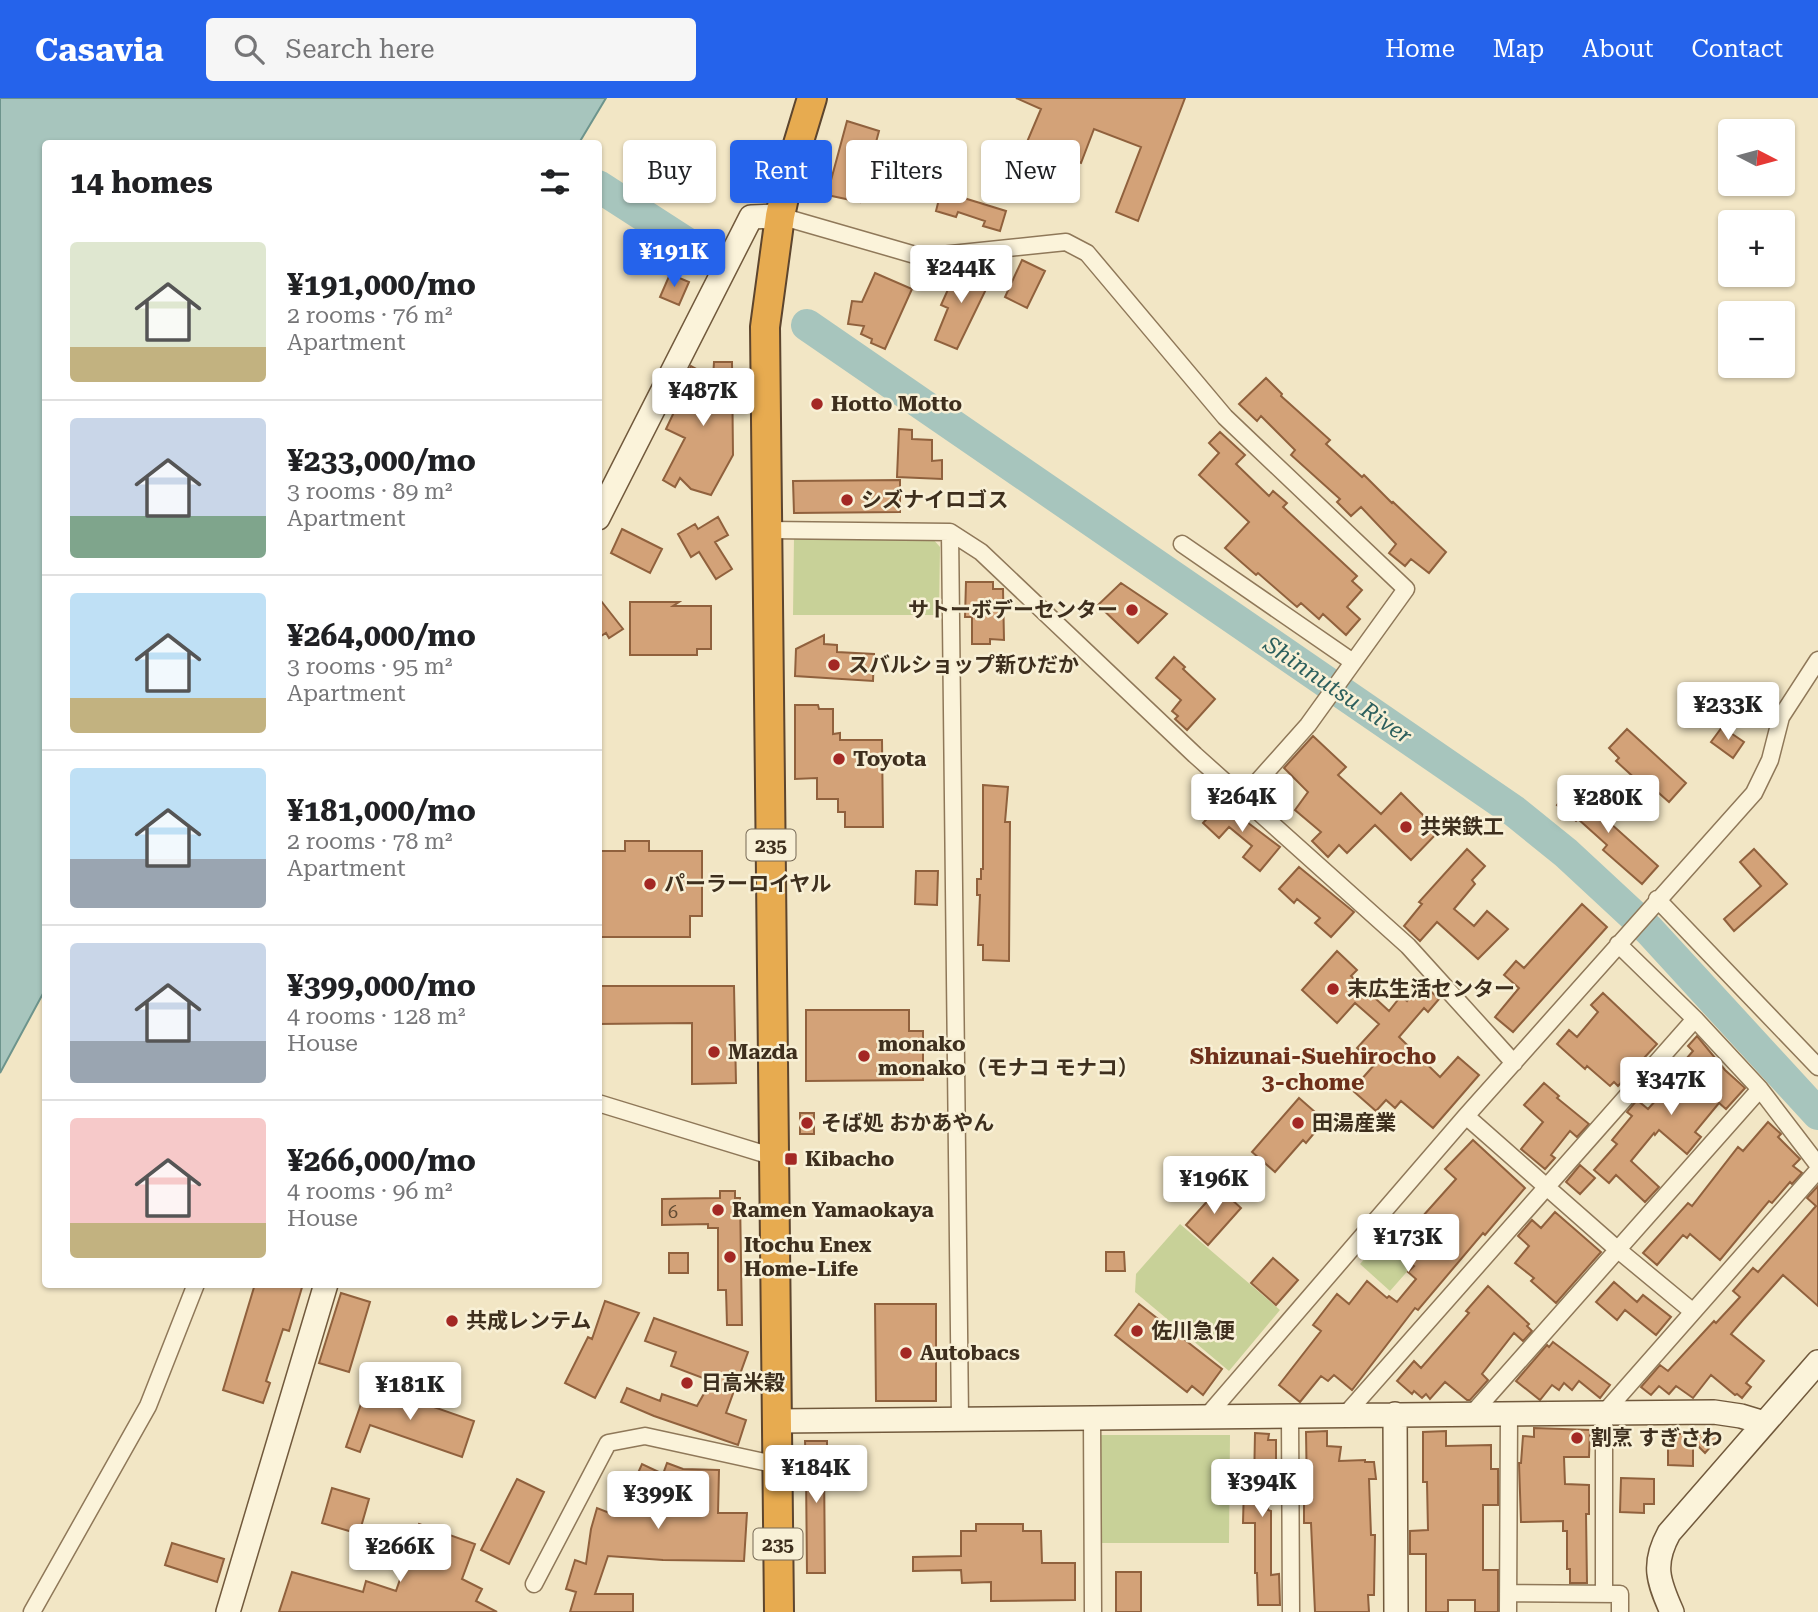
<!DOCTYPE html>
<meta charset="utf-8">
<style>
body{margin:0;font-family:"Roboto Serif","Noto Sans JP",serif;background:#f6f6f6;color:#202124;height:100vh;display:flex;flex-direction:column;font-size:26px;white-space:nowrap}
*{box-sizing:border-box;margin:0}
p{font-size:23px;color:#757577}
.icon{flex:none;width:38px;height:38px;fill:none;stroke:currentColor;stroke-width:2;stroke-linecap:round;stroke-linejoin:round}
.map{position:relative;flex:1;overflow:hidden}
.details{position:absolute;left:42px;top:42px;width:560px;height:1148px;display:flex;flex-direction:column;background:#fff;border-radius:7px;box-shadow:0 2px 5px #0004}
.details>*{flex:none}
.guide{position:absolute;left:623px;top:42px;width:665px;height:63px;display:flex;gap:14px}
.needle{width:46px;rotate:96deg}
.tools{position:absolute;left:1718px;top:21px;display:grid;gap:14px}
.tools a{display:grid;place-items:center;width:77px;height:77px;border-radius:7px;background:#fff;box-shadow:0 2px 5px #0004;font-size:35px}
.price{position:absolute;translate:-50% -60px;padding:0 16px;border-radius:7px;background:#fff;color:#222;font-size:23px;line-height:46px;filter:drop-shadow(0 2px 4px #0008)}
.price::after{content:'';position:absolute;left:50%;top:42px;width:21px;height:16px;margin-left:-10px;background:inherit;clip-path:polygon(0 0,100% 0,50% 100%)}
.price.active{background:#2563eb;color:#fff}
ul{padding:0;list-style:none}
li{display:flex;align-items:center;gap:21px;height:175px;padding:0 28px}
li+li{border-top:2px solid #e0e0e0}
li span{display:grid;place-items:center;flex:none;width:196px;height:140px;border-radius:7px;color:#555}
li>.icon{margin-inline-start:auto}
span .icon{width:84px;height:84px;fill:#fffc;stroke-width:1}
li b{font-size:30px}
h2{display:flex;justify-content:space-between;align-items:center;height:84px;padding:0 28px;font-size:30px}
.pill{padding:0 24px;border-radius:7px;background:#fff;box-shadow:0 2px 5px #0004;font-size:24px;line-height:63px}
.pill.active{background:#2563eb;color:#fff}
header{display:flex;align-items:center;gap:42px;box-sizing:border-box;height:98px;padding:0 35px;background:#2563eb;color:#fff}
header strong{font-size:33px}
nav{display:flex;gap:38px;margin-inline-start:auto;font-size:24px}
.search{width:490px;height:63px;background:#f6f6f6;display:flex;align-items:center;gap:18px;box-sizing:border-box;padding:0 24px;border-radius:7px;color:#757577;font-size:26px}
.map>svg:first-child{display:block}
.green{fill:#c8d198}
.water{fill:#a7c5bd;stroke:#6d948c;stroke-width:2}
.lines{fill:none;stroke-linecap:round;stroke-linejoin:round}
.river{stroke:#a7c5bd;stroke-width:32}
.building{fill:#d3a278;stroke:#90613d;stroke-width:2}
.street-casing{stroke:#8f7859;stroke-width:19}
.secondary-casing{stroke:#71593c;stroke-width:26}
.highway-casing{stroke:#5d452e;stroke-width:32}
.street{stroke:#fbf3da;stroke-width:16}
.secondary{stroke:#fbf3da;stroke-width:23}
.highway{stroke:#e7ab50;stroke-width:28}
.poi-dot{fill:#a32824;stroke:#f8f0d6;stroke-width:2.5}
.labels{text-anchor:middle;stroke-width:5;stroke-linejoin:round;paint-order:stroke}
.number-label{font-size:18px;fill:#634c34}
.shield{fill:#f8f0d6;stroke:#766955;stroke-width:2}
.shield-label{font-size:19px;font-weight:bold;fill:#3e2f1e}
.poi-label{font-size:21px;font-weight:bold;fill:#3e2f1e;stroke:#f8f0d6;text-anchor:start}
.water-label{font-size:23px;font-style:italic;fill:#2c5f5d;stroke:#f8f0d6}
.neighbourhood-label{font-size:23px;font-weight:bold;fill:#6e2f1a;stroke:#f8f0d6}
</style>
<header>
<strong>Casavia</strong>
<div class="search"><svg class="icon" aria-label="search" viewBox="0 0 24 24"><circle cx="10" cy="10" r="6"/><path d="M15 15l6 6"/></svg>Search here</div>
<nav><a>Home</a><a>Map</a><a>About</a><a>Contact</a></nav>
</header>
<div class="map">
<svg width="1818" height="1514" viewBox="0 0 1818 1514">
<rect width="100%" height="100%" fill="#f2e6c5"/>
<path class="green" d="M794,439L932,440L940,449L939,517H793Z
M1180,1126L1280,1212L1229,1273L1135,1194L1136,1176Z
M1382,1141L1412,1168L1390,1193L1360,1166Z
M1101,1337H1230L1229,1445H1101Z"/>
<path class="water" d="M0,0H606L579,45L46,46V890L0,975Z"/>
<g class="lines">
<path class="river" d="M598,88L708,159
M807,227L1514,713L1566,755L1649,832L1818,1016"/>
</g>
<path class="building" d="M1016,0H1185L1138,123L1116,114L1141,49L1094,31L1081,65L1027,44L1041,11Z
M847,23L879,33L860,104L827,97Z
M917,45L934,49L925,80L896,72L901,51L915,55Z
M941,93L1006,113L1000,133L983,128L985,123L958,114L956,119L936,113Z
M1022,162L1045,173L1027,210L1005,199Z
M959,167L991,181L957,251L935,242L948,210L941,207Z
M875,175L912,191L885,251L871,245L872,241L861,236L864,228L848,226L852,203L862,204Z
M670,176L689,184L679,207L660,199Z
M714,264H732L733,357L711,397L691,391L680,380L675,389L663,382L685,340L666,331L675,312L670,310L691,268L713,280Z
M1266,280L1282,296L1281,298L1330,342L1326,346L1362,379L1364,377L1392,405L1393,404L1446,454L1429,475L1411,461L1405,468L1389,455L1396,446L1361,409L1351,418L1337,404L1340,401L1291,357L1295,352L1261,318L1257,323L1239,306Z
M899,331L912,332V341L932,342V363L942,362V381L897,379Z
M1220,334L1245,357L1236,366L1269,398L1273,393L1287,405L1283,409L1357,478L1352,483L1362,492L1347,509L1360,521L1346,537L1323,516L1319,521L1301,505L1297,509L1258,475L1256,477L1225,450L1249,424L1199,377L1219,355L1209,345Z
M900,382V414L794,415L793,383Z
M718,419L728,437L715,444L732,471L716,481L699,454L691,459L678,436L695,426L698,431Z
M622,431L662,451L650,475L611,455Z
M966,484H993V491H1003L1004,542L990,541V546H972V519H965Z
M1121,485L1167,516L1138,545L1098,507Z
M598,499L623,531L609,540L606,535L598,540Z
M630,504H679L673,508H711V551H697V557H630Z
M824,537V546L837,547V554L874,556L873,583L795,578L796,551Z
M1174,559L1185,569L1183,571L1215,601L1187,632L1175,621L1178,618L1172,613L1181,602L1156,580Z
M795,607H818L819,611H833V636L840,635V642H882L883,729H845V714H838V701H817V680L795,681Z
M1722,629L1744,644L1733,660L1711,644Z
M1627,631L1686,685L1669,704L1643,681L1640,685L1616,663L1619,660L1609,650Z
M1313,638L1346,669L1338,677L1381,716L1401,695L1439,733L1411,762L1375,727L1347,755L1339,747L1328,759L1312,743L1321,734L1295,712L1308,694L1284,670Z
M983,687L1008,689L1005,724H1010L1009,863L983,862V847H978L980,797H977V781H981V771H983Z
M1573,687L1593,704L1590,707L1658,768L1642,786L1603,752L1607,747L1578,721L1576,723L1557,707Z
M1225,701L1241,716L1239,718L1280,749L1260,773L1243,759L1252,748L1229,729L1219,740L1203,725Z
M625,743H649V753H702V818H690V839H598V753H625Z
M1467,751L1485,768L1472,782L1475,786L1454,811L1474,828L1487,813L1508,831L1478,861L1437,824L1420,843L1404,828L1422,806L1419,804Z
M1754,751L1787,786L1734,833L1724,821L1761,788L1740,764Z
M1299,769L1354,814L1331,839L1315,825L1320,820L1297,801L1294,805L1279,791Z
M916,773H938L937,807L915,806Z
M1582,806L1607,829L1513,934L1495,919L1519,890L1504,877L1516,863L1524,870Z
M1337,853L1357,872L1351,878L1389,913L1401,898L1407,903L1422,885L1439,901L1428,914L1424,910L1399,939L1440,979L1458,959L1479,977L1433,1030L1401,1003L1395,1010L1386,1002L1376,1013L1352,992L1375,966L1357,950L1379,926L1355,905L1337,925L1302,892Z
M598,888H734L736,985L692,986V925L598,926Z
M1603,895L1657,946L1618,988L1614,984L1610,988L1587,968L1585,971L1557,946L1569,932L1577,939L1598,914L1591,907Z
M806,912H909V933H923V982L806,983Z
M1697,938L1725,972L1745,990L1726,1011L1719,1005L1695,1034L1701,1039L1687,1056L1659,1032L1655,1037L1654,1035L1631,1063L1659,1089L1645,1104L1616,1077L1609,1085L1594,1072L1617,1046L1612,1042L1632,1018L1627,1014L1637,1002L1648,1011L1683,972L1680,968L1693,953L1688,948Z
M1544,985L1559,998L1557,1000L1589,1026L1577,1039L1570,1033L1551,1057L1555,1060L1545,1071L1521,1051L1543,1024L1524,1007Z
M1299,1000L1323,1021L1313,1031L1316,1033L1306,1045L1303,1042L1275,1074L1252,1054Z
M800,1015H814V1036H800Z
M1768,1024L1781,1036L1778,1039L1800,1061L1793,1068L1802,1075L1792,1086L1790,1084L1772,1105L1769,1103L1720,1162L1690,1136L1687,1140L1683,1137L1657,1167L1643,1155L1688,1105L1692,1108L1738,1049L1743,1053Z
M1473,1042L1525,1090L1485,1137L1483,1135L1418,1212L1415,1210L1352,1292L1334,1277L1328,1283L1321,1278L1300,1304L1279,1287L1321,1233L1313,1227L1337,1196L1349,1206L1367,1183L1387,1200L1389,1198L1397,1204L1416,1181L1408,1174L1414,1168L1406,1162L1410,1158L1397,1147L1456,1081L1445,1071Z
M1580,1067L1595,1080L1580,1096L1566,1084Z
M1818,1088V1208L1783,1177L1743,1222L1731,1236L1764,1263L1746,1285L1751,1289L1742,1300L1737,1296L1735,1297L1711,1277L1693,1300L1676,1288L1669,1296L1659,1288L1651,1297L1641,1289L1660,1267L1668,1273L1714,1223L1716,1225L1740,1199L1733,1193L1753,1170L1758,1174L1816,1108L1807,1100Z
M1219,1090L1241,1110L1208,1147L1186,1127Z
M720,1093H735V1100H740L742,1227H727L726,1192H718V1130H708V1126L662,1127V1101L720,1100Z
M1555,1114L1601,1154L1556,1205L1531,1183L1534,1180L1515,1165L1529,1148L1518,1138L1532,1122L1541,1130Z
M1106,1154H1124L1125,1173H1106Z
M669,1155H688V1175H669Z
M1273,1160L1298,1182L1276,1207L1251,1185Z
M1614,1184L1637,1204L1643,1197L1671,1219L1656,1237L1625,1212L1617,1222L1596,1204Z
M255,1186H303L289,1233L283,1231L266,1283L270,1285L263,1305L223,1292Z
M1488,1188L1529,1226L1527,1228L1532,1233L1523,1243L1514,1235L1482,1276L1488,1282L1470,1302H1467L1445,1284L1430,1301L1426,1296L1422,1300L1414,1293L1412,1296L1397,1283L1414,1263L1421,1270L1469,1215L1466,1213Z
M341,1195L370,1204L349,1274L319,1265Z
M605,1203L639,1215L595,1300L565,1285L588,1239L592,1241Z
M875,1206H936V1303H876Z
M1139,1206L1222,1271L1203,1297L1192,1288L1187,1294L1115,1237Z
M654,1220L748,1254L726,1315L746,1322L738,1347L654,1318L621,1304L627,1290L660,1303L662,1296L697,1308L711,1283L671,1268L676,1254L645,1243Z
M1553,1244L1610,1287L1600,1300L1579,1283L1572,1292L1564,1285L1559,1292L1552,1287L1540,1302L1516,1283L1547,1247L1549,1249Z
M368,1286L474,1323L462,1359L370,1327L360,1354L346,1349Z
M1534,1330L1590,1332L1589,1359H1564L1565,1386L1589,1387V1416H1586L1587,1485H1570V1471H1567V1433H1563V1423L1521,1424L1519,1365H1521L1523,1338L1534,1339Z
M1327,1333V1348L1341,1349L1339,1363L1365,1362V1364H1374L1376,1381H1369L1371,1437H1375L1374,1497H1368L1369,1514H1315L1311,1425H1304V1398H1307L1306,1334Z
M1446,1333V1348L1491,1347V1371H1498V1407H1483V1472H1498V1514H1475V1502H1448V1514H1426V1456H1410V1433L1428,1432L1427,1384H1423V1334Z
M1255,1335L1269,1336L1268,1342H1276V1369H1269L1268,1412L1271,1413V1477L1279,1476L1280,1507H1258L1257,1475H1255V1425H1243L1244,1387H1254Z
M1668,1336H1694L1721,1337L1705,1355L1693,1343V1368L1668,1367Z
M805,1343H827V1367H824L825,1475H807L806,1374L816,1375L806,1371Z
M667,1365L683,1371L719,1372L718,1415H747L744,1463L663,1462L608,1458L595,1496H633V1514H570L576,1494L566,1491L575,1462L586,1466L591,1431L597,1410L612,1416L628,1381L634,1384L642,1366L663,1376Z
M1621,1380L1654,1381V1406H1644V1415L1620,1414Z
M517,1381L544,1394L509,1466L481,1452Z
M332,1390L369,1401L359,1436L322,1425Z
M419,1426L475,1446L462,1481L482,1491L476,1503L497,1514H279L292,1474L363,1494L366,1483L396,1493Z
M976,1426H1023V1433H1041L1042,1465H1075V1502L991,1503V1484L962,1485L961,1472L913,1473V1459L961,1458V1433H976Z
M172,1445L224,1461L217,1484L165,1467Z
M1116,1474H1141V1514H1116Z"/>
<g class="lines">
<defs>
<path id="street" d="M780,118L922,159L1066,144L1087,155L1225,319L1406,491L1308,627L1243,700
M768,432L950,434L981,454L1195,657L1408,848L1514,965
M950,434L960,1321
M1182,446L1353,564
M1657,801L1818,969
M1618,846L1695,921L1760,991L1818,1067
M598,1005L774,1059
M1466,1018L1617,1151L1692,1213
M1346,1316L1695,921
M1472,1316L1760,991
M1208,1317L1466,1018L1754,695L1770,662L1781,619L1818,562
M1290,1317L1291,1514
M1092,1320L1093,1514
M534,1486L608,1345L645,1338L778,1367
M1508,1495L1620,1496V1514
M1604,1496V1315L1818,1072
M32,1514L148,1308L196,1186
M1508,1514L1509,1316"/>
<path id="secondary" d="M598,420L751,119L780,118
M1395,1316L1396,1514
M777,1323L1714,1314L1741,1318L1764,1325
M228,1514L326,1186
M1672,1514C1658,1483 1652,1466 1669,1435L1818,1264"/>
<path id="highway" d="M779,1514L765,229L780,118L789,76L812,0"/>
</defs>
<use href="#street" class="street-casing"/>
<use href="#secondary" class="secondary-casing"/>
<use href="#highway" class="highway-casing"/>
<use href="#street" class="street"/>
<use href="#secondary" class="secondary"/>
<use href="#highway" class="highway"/>
</g>
<g class="poi-dot">
<circle cx="817" cy="306" r="7"/>
<circle cx="847" cy="402" r="7"/>
<circle cx="1132" cy="512" r="7"/>
<circle cx="834" cy="567" r="7"/>
<circle cx="839" cy="661" r="7"/>
<circle cx="1406" cy="729" r="7"/>
<circle cx="650" cy="786" r="7"/>
<circle cx="1333" cy="891" r="7"/>
<circle cx="714" cy="954" r="7"/>
<circle cx="864" cy="958" r="7"/>
<circle cx="807" cy="1025" r="7"/>
<circle cx="1298" cy="1025" r="7"/>
<rect x="784" y="1054" width="14" height="14" rx="3.5"/>
<circle cx="718" cy="1112" r="7"/>
<circle cx="730" cy="1159" r="7"/>
<circle cx="452" cy="1223" r="7"/>
<circle cx="1137" cy="1233" r="7"/>
<circle cx="906" cy="1255" r="7"/>
<circle cx="687" cy="1285" r="7"/>
<circle cx="1577" cy="1340" r="7"/>
</g>
<g class="labels">
<g class="number-label">
<text x="673" y="1120">6</text>
</g>
<g class="shield">
<rect x="746.5" y="731.5" width="49" height="31" rx="5"/>
<rect x="753.5" y="1430.5" width="49" height="31" rx="5"/>
</g>
<g class="shield-label">
<text x="771" y="754">235</text>
<text x="778" y="1453">235</text>
</g>
<g class="poi-label">
<text x="831" y="313">Hotto Motto</text>
<text x="861" y="409">シズナイロゴス</text>
<text x="1118" y="519" text-anchor="end">サトーボデーセンター</text>
<text x="848" y="574">スバルショップ新ひだか</text>
<text x="853" y="668">Toyota</text>
<text x="1420" y="736">共栄鉄工</text>
<text x="664" y="793">パーラーロイヤル</text>
<text x="1347" y="898">末広生活センター</text>
<text x="878" y="953">monako<tspan x="878" dy="24">monako（モナコ モナコ）</tspan></text>
<text x="728" y="961">Mazda</text>
<text x="821" y="1032">そば処 おかあやん</text>
<text x="1312" y="1032">田湯産業</text>
<text x="805" y="1068">Kibacho</text>
<text x="732" y="1119">Ramen Yamaokaya</text>
<text x="744" y="1154">Itochu Enex<tspan x="744" dy="24">Home-Life</tspan></text>
<text x="466" y="1230">共成レンテム</text>
<text x="1151" y="1240">佐川急便</text>
<text x="920" y="1262">Autobacs</text>
<text x="701" y="1292">日高米穀</text>
<text x="1591" y="1347">割烹 すぎさわ</text>
</g>
<g class="water-label">
<text transform="translate(1338 592) rotate(34)" y="8">Shinnutsu River</text>
</g>
<g class="neighbourhood-label">
<text x="1313" y="966">Shizunai-Suehirocho<tspan x="1313" dy="26">3-chome</tspan></text>
</g>
</g>
</svg>
<div class="tools">
<a><svg class="needle" viewBox="-14 -14 28 28"><path d="M0-13l5 13h-10z" fill="#e53935"/><path d="M0 13l5-13h-10z" fill="#757577"/></svg></a>
<a>+</a>
<a>−</a>
</div>
<b class="price active" style="left:674px;top:191px">¥191K</b>
<b class="price" style="left:961px;top:207px">¥244K</b>
<b class="price" style="left:703px;top:330px">¥487K</b>
<b class="price" style="left:1728px;top:644px">¥233K</b>
<b class="price" style="left:1242px;top:736px">¥264K</b>
<b class="price" style="left:1608px;top:737px">¥280K</b>
<b class="price" style="left:1671px;top:1019px">¥347K</b>
<b class="price" style="left:1214px;top:1118px">¥196K</b>
<b class="price" style="left:1408px;top:1176px">¥173K</b>
<b class="price" style="left:410px;top:1324px">¥181K</b>
<b class="price" style="left:816px;top:1407px">¥184K</b>
<b class="price" style="left:1262px;top:1421px">¥394K</b>
<b class="price" style="left:658px;top:1433px">¥399K</b>
<b class="price" style="left:400px;top:1486px">¥266K</b>
<div class="guide">
<a class="pill">Buy</a>
<a class="pill active">Rent</a>
<a class="pill">Filters</a>
<a class="pill">New</a>
</div>
<section class="details">
<h2>14 homes<svg class="icon" aria-label="filters" viewBox="0 0 24 24"><path d="M4 7h16M4 17h16"/><circle cx="9" cy="7" r="2"/><circle cx="15" cy="17" r="2"/></svg></h2>
<ul>
<li><span style="background:linear-gradient(#dfe7d0 75%,#c2b280 0)"><svg class="icon" aria-label="home" viewBox="0 0 24 24"><path d="M3 11l9-7 9 7M6 9v11h12V9"/></svg></span><div><b>¥191,000/mo</b><p>2 rooms · 76 m²</p><p>Apartment</p></div></li>
<li><span style="background:linear-gradient(#c9d6e8 70%,#7fa58c 0)"><svg class="icon" aria-label="home" viewBox="0 0 24 24"><path d="M3 11l9-7 9 7M6 9v11h12V9"/></svg></span><div><b>¥233,000/mo</b><p>3 rooms · 89 m²</p><p>Apartment</p></div></li>
<li><span style="background:linear-gradient(#bfe0f5 75%,#c2b280 0)"><svg class="icon" aria-label="home" viewBox="0 0 24 24"><path d="M3 11l9-7 9 7M6 9v11h12V9"/></svg></span><div><b>¥264,000/mo</b><p>3 rooms · 95 m²</p><p>Apartment</p></div></li>
<li><span style="background:linear-gradient(#bfe0f5 65%,#9aa5b1 0)"><svg class="icon" aria-label="home" viewBox="0 0 24 24"><path d="M3 11l9-7 9 7M6 9v11h12V9"/></svg></span><div><b>¥181,000/mo</b><p>2 rooms · 78 m²</p><p>Apartment</p></div></li>
<li><span style="background:linear-gradient(#c9d6e8 70%,#9aa5b1 0)"><svg class="icon" aria-label="home" viewBox="0 0 24 24"><path d="M3 11l9-7 9 7M6 9v11h12V9"/></svg></span><div><b>¥399,000/mo</b><p>4 rooms · 128 m²</p><p>House</p></div></li>
<li><span style="background:linear-gradient(#f6c9c9 75%,#c2b280 0)"><svg class="icon" aria-label="home" viewBox="0 0 24 24"><path d="M3 11l9-7 9 7M6 9v11h12V9"/></svg></span><div><b>¥266,000/mo</b><p>4 rooms · 96 m²</p><p>House</p></div></li>
</ul>
</section>
</div>
